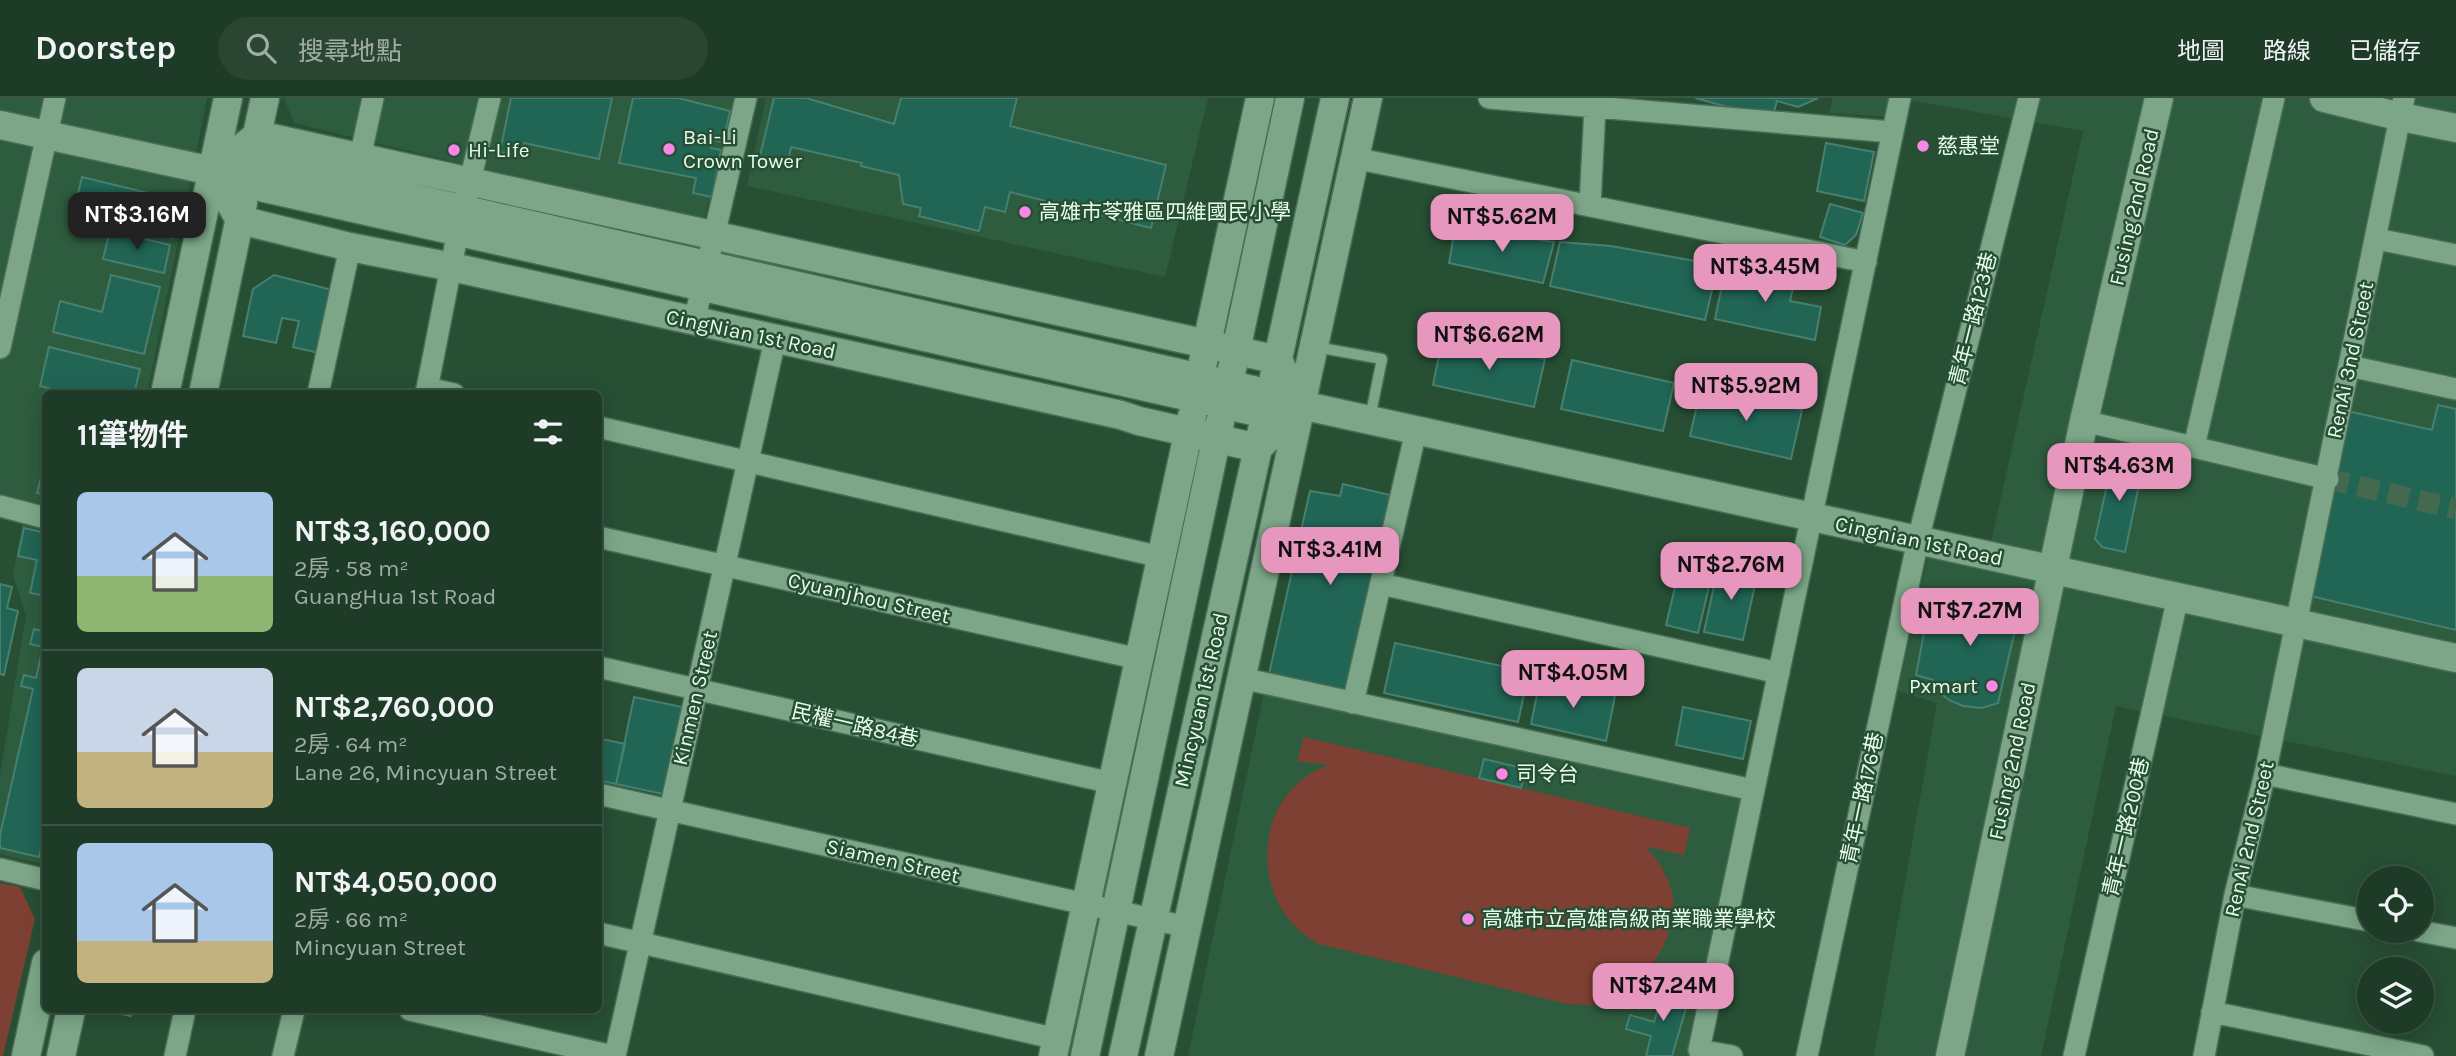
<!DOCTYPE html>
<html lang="zh-TW">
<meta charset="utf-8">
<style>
body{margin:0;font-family:Karla,"Noto Sans TC",sans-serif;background:#2a4633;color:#f1f3f6;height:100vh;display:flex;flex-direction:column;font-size:26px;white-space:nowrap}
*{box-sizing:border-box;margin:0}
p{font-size:23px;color:#a0ada7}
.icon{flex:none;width:38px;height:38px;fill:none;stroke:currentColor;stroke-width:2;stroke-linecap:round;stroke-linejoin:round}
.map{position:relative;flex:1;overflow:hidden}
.panel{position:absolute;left:42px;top:292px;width:560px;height:623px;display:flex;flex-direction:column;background:#1d3b27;border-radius:10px;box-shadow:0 4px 18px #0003,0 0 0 2px #3b5544}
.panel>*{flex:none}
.controls{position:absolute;left:2357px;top:768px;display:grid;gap:14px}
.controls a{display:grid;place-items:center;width:77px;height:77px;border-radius:50%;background:#1d3b27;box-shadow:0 4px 18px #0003,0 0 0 2px #3b5544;font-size:35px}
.price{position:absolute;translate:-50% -60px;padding:0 16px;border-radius:14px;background:#e797bd;color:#111;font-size:23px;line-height:46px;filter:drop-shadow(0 2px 4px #0008)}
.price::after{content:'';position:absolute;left:50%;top:42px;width:21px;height:16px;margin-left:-10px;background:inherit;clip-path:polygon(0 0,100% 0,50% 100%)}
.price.active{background:#222;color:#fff}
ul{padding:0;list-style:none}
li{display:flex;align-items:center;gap:21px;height:175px;padding:0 35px}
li+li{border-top:2px solid #3b5544}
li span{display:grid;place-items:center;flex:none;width:196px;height:140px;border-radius:10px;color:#555}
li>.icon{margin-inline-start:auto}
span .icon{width:84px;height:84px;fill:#fffc;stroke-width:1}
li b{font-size:30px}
h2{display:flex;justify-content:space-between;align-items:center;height:84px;padding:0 35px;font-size:30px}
header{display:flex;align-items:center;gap:42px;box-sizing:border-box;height:98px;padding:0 35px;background:#1d3b27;border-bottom:2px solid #3b5544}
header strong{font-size:33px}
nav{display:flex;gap:38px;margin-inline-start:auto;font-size:24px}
.search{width:490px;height:63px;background:#2a4633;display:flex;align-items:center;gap:18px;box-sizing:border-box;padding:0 24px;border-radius:38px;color:#a0ada7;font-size:26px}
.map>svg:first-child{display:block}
.built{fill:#2e5c3e}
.green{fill:#7e4032}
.building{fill:#216554;stroke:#487f6f;stroke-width:2}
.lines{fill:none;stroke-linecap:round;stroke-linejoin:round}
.street-tunnel{stroke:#44694f;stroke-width:21;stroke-dasharray:21 10;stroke-linecap:butt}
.lane-casing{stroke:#486c55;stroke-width:13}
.street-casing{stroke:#486c55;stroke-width:24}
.secondary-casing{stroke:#486c55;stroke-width:31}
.lane{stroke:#7ca687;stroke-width:10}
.street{stroke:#7ca687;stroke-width:21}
.secondary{stroke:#7ca687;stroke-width:28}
.poi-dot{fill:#f987e8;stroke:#274f34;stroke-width:2.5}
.labels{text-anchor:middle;stroke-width:5;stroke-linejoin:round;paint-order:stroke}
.poi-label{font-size:21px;fill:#e6fceb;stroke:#274f34;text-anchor:start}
.street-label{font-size:21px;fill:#e6fceb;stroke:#274f34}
</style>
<header>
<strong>Doorstep</strong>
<div class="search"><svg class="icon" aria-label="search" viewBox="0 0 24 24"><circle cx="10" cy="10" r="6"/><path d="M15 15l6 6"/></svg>搜尋地點</div>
<nav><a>地圖</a><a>路線</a><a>已儲存</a></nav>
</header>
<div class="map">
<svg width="2456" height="958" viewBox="0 0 2456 958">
<rect width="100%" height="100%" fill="#274f34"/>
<path class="built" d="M0,0H207L147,296H46L45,767L0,756V677L26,518L13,477L23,422L0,417Z
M284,0H739L703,124L294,25Z
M766,0H1208L1165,179L747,88Z
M1833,0H2456V678L2116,608L2041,958H1874L1937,605L1898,593L1934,431L1991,444L2083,33L1909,2L1905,20L1829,15Z
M1264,595L1745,700L1691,958H1188Z"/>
<path class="green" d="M1304,639L1690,730L1684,757L1645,748C1657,761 1671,781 1673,800C1678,841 1641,895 1601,906C1591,908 1578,906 1568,906L1319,846C1247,809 1250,694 1329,667L1297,663Z
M0,785L20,789L35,821L3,958H0Z"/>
<path class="building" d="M511,0H612L599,61L524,45L521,59L500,54Z
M633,0H678L730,13L723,44L712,42L711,50L721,52L712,99L693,95L696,80L619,65Z
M774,0H806L894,26L901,0H1017L1010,28L1166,67L1151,130L1010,94L1005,114L985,109L979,133L919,118L921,110L903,106L899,77L861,68L862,65L791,49L788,65L760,58Z
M1695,0H1818L1798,9L1777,3L1772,21Z
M1826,45L1874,54L1864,103L1817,93Z
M82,79L181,103L172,140L73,116Z
M1830,106L1863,115L1856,137L1845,147L1820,139Z
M1455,130L1554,144L1543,185L1449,165Z
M110,133L170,147L164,175L103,161Z
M1560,144L1611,148L1718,167L1705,222L1550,188Z
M1726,168L1795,182L1790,203L1821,209L1815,242L1715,221Z
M111,177L160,189L144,256L53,234L60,203L102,214Z
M274,177L336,193L323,256L293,249L299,223L282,220L276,245L243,238L253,191Z
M1443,238L1545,261L1534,309L1433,287Z
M49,249L140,271L134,296H72L40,288Z
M1572,262L1674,285L1663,333L1561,311Z
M1701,290L1802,312L1791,361L1690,338Z
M2438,307L2456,311V532L2302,496L2343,312L2432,332Z
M2114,356L2144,363L2125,454L2102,449L2095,441Z
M46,362V397L37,395Z
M1343,386L1390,397L1346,595L1269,576L1310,393L1340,398Z
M24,430L46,435V498L30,495L37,462L18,458Z
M1685,447L1717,455L1698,535L1666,527Z
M1719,465L1758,473L1743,542L1704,534Z
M0,486L12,489L7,510L18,513L4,577L0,576Z
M1982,491L2006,498L2021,507L1998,605L1982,610L1963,608L1949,602L1932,589L1933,582L1916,577L1928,514L1951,519L1956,496L1965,492Z
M46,513V730L39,759L0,750V737L33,591L21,588L24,577L36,580L43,549L30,546L34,531L41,533Z
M1395,545L1529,574L1518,624L1384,595Z
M1540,582L1615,598L1606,643L1531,626Z
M634,599L682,609L663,696L616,686Z
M1683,609L1751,623L1743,661L1676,647Z
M598,640L625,646L616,686L598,682Z
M1484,661L1526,671L1521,690L1479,680Z
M1674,889L1684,891L1689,900L1672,958H1646L1651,938L1626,931L1630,917L1654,924L1663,894Z
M101,912H132L131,918Z"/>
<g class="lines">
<path class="street-tunnel" d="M2328,381L2456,411"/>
<defs>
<path id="lane" d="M1316,249L1382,261L1370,320"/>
<path id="street" d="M1489,0L1892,34
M360,60L373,0
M1354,60L1866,164
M1590,107L1595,9
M2377,141L2456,157
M694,224L746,0
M0,250L55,0
M2349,268L2456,291
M427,290L454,296
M318,296L350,149
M426,296L458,133L490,0
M2084,323L2328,381
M598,329L1161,459
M2194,349L2274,0
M0,408L46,420
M598,439L1139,561
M1381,486L1779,575
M598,569L1112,685
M1241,580L1753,692
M1353,605L1416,333
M2265,676L2456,716
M598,696L1187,829
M0,771L46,782
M2235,797L2370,823
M2419,833L2456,840
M598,835L1057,941
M410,912L613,958
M2212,914L2423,958
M175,958L185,912
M283,958L294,912
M615,958L775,242
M1732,958L1699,952L1900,0
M1807,958L1918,442L2029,0
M2074,958L2178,499
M2204,958L2235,797L2265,676L2404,0"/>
<path id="secondary" d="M2324,0L2401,19L2456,30
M0,27L212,73L247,86L1266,316L1301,307
M253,55L265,0
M220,67L258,37L1207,246L1278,262L1301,307
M212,73L252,63L1270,296L1301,307L2456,560
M212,73L240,122L350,149L452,169L1121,317L1139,323L1258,350L1300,308
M1203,264L1260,0
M1232,271L1290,0
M1274,279L1335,0
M165,296L228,0
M203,296L243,105
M26,958L46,865
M61,958L71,912
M1053,958L1192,318
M1085,958L1220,324
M1123,958L1262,332
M1159,958L1368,0
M1950,958L2084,323L2159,0"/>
</defs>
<use href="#lane" class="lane-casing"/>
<use href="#street" class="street-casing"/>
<use href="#secondary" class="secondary-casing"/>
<use href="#lane" class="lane"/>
<use href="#street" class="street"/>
<use href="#secondary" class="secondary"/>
</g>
<g class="poi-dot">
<circle cx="1923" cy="48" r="7"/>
<circle cx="669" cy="51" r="7"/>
<circle cx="454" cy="52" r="7"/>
<circle cx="1025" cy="114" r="7"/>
<circle cx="1992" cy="588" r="7"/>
<circle cx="1502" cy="676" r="7"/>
<circle cx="1468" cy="821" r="7"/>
</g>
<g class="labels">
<g class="poi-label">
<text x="683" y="46">Bai-Li<tspan x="683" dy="24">Crown Tower</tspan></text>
<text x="1937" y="55">慈惠堂</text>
<text x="468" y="59">Hi-Life</text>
<text x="1039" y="121">高雄市苓雅區四維國民小學</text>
<text x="1978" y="595" text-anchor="end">Pxmart</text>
<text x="1516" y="683">司令台</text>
<text x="1482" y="828">高雄市立高雄高級商業職業學校</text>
</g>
<g class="street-label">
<text transform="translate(2134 109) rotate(-77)" y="7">Fusing 2nd Road</text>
<text transform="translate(1973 221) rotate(-76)" y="7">青年一路123巷</text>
<text transform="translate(751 236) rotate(12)" y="7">CingNian 1st Road</text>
<text transform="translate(2350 262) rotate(-78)" y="7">RenAi 3nd Street</text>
<text transform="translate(1919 443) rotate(12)" y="7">Cingnian 1st Road</text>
<text transform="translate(869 500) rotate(13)" y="7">Cyuanjhou Street</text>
<text transform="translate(695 600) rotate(-77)" y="7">Kinmen Street</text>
<text transform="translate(1201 602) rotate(-77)" y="7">Mincyuan 1st Road</text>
<text transform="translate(855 627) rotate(13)" y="7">民權一路84巷</text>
<text transform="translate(2012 663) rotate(-78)" y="7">Fusing 2nd Road</text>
<text transform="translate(1862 700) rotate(-78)" y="7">青年一路176巷</text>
<text transform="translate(2126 729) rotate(-77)" y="7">青年一路200巷</text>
<text transform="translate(2249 741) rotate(-77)" y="7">RenAi 2nd Street</text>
<text transform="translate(893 763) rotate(13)" y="7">Siamen Street</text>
</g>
</g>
</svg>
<div class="controls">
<a><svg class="icon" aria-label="locate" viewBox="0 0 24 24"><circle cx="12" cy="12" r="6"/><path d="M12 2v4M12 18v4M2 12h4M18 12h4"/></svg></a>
<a><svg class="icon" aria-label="layers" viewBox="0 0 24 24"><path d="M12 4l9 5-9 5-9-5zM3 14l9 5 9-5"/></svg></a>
</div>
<b class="price active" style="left:137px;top:154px">NT$3.16M</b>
<b class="price" style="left:1502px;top:156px">NT$5.62M</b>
<b class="price" style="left:1765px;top:206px">NT$3.45M</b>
<b class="price" style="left:1489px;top:274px">NT$6.62M</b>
<b class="price" style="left:1746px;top:325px">NT$5.92M</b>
<b class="price" style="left:2119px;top:405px">NT$4.63M</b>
<b class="price" style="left:1330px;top:489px">NT$3.41M</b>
<b class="price" style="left:1731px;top:504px">NT$2.76M</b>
<b class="price" style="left:1970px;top:550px">NT$7.27M</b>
<b class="price" style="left:1573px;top:612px">NT$4.05M</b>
<b class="price" style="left:1663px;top:925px">NT$7.24M</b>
<section class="panel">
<h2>11筆物件<svg class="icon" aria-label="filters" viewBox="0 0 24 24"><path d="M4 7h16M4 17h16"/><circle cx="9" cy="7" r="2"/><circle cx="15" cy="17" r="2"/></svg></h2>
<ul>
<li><span style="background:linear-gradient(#a9c7e8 60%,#8fb573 0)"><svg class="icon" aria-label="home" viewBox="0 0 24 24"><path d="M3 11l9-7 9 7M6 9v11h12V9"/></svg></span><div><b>NT$3,160,000</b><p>2房 · 58 m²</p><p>GuangHua 1st Road</p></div></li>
<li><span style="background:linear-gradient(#c9d6e8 60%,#c2b280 0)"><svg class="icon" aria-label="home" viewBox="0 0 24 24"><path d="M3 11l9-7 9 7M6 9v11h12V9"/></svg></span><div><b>NT$2,760,000</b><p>2房 · 64 m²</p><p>Lane 26, Mincyuan Street</p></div></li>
<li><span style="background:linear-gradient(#a9c7e8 70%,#c2b280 0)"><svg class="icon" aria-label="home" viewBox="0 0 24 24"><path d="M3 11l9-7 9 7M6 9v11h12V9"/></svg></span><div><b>NT$4,050,000</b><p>2房 · 66 m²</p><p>Mincyuan Street</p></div></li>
</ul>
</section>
</div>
